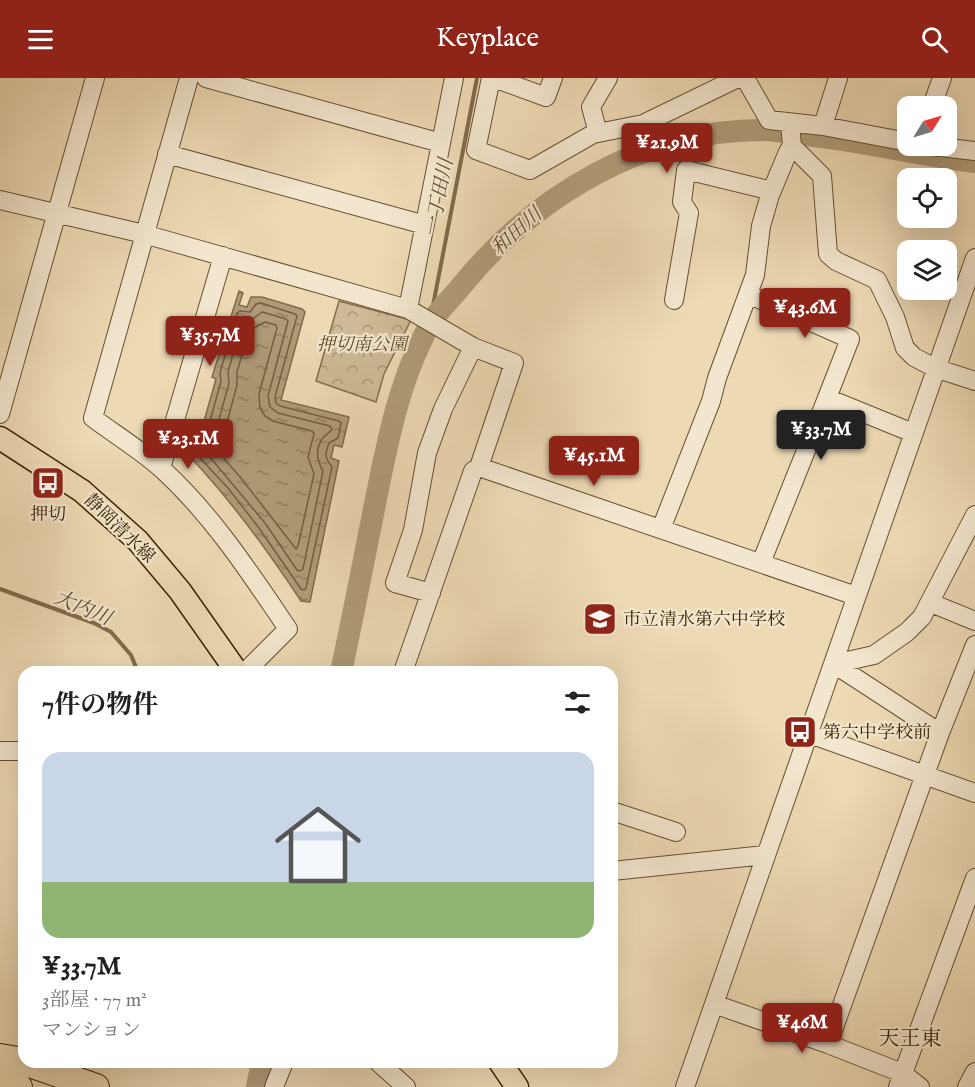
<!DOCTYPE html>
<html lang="ja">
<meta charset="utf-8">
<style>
body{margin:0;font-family:"IM FELL English","Noto Serif JP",serif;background:#f6f6f6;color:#222;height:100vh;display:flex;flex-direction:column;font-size:22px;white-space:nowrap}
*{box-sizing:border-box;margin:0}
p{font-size:20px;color:#767676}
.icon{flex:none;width:33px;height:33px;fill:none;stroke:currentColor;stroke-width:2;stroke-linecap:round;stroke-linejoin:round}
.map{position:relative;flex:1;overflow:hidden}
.side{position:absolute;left:18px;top:588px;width:600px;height:402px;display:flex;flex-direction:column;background:#fff;border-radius:18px;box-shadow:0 6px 24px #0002}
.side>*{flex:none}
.needle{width:39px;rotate:53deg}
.fabs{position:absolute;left:897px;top:18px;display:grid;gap:12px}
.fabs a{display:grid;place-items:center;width:60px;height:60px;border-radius:12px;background:#fff;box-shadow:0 6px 24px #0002;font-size:30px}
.price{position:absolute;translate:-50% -51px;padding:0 14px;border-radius:6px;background:#8f2418;color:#fff;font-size:20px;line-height:39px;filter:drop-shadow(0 2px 3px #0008)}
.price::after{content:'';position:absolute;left:50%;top:36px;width:18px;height:14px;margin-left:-9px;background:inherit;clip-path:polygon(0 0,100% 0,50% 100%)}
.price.selected{background:#222;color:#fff}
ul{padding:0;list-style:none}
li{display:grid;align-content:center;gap:12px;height:318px;padding:0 24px}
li+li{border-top:2px solid #e0e0e0}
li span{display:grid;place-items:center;height:186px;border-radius:18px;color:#555}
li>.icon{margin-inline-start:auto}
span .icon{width:108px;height:108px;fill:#fffc;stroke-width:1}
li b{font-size:26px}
h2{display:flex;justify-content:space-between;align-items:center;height:72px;padding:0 24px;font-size:26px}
header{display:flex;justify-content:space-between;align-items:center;height:78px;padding:0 24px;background:#8f2418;color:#fff;font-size:27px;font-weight:600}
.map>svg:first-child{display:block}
.park{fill:url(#park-crowns);stroke:#846e4c;stroke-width:1.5}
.water{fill:url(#water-ripples);stroke:#806b49;stroke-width:1.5}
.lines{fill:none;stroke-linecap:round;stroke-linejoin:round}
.shore{stroke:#745e3e;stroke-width:1.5}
.stream{stroke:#806b49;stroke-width:4}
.river{stroke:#b09b78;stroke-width:22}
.minor-casing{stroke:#66502f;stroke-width:20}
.major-casing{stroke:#392203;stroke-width:25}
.highway-casing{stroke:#392203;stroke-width:28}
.minor{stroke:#f3e6ce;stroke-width:18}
.major{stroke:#edd9b4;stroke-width:22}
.highway{stroke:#edd9b4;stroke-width:26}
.labels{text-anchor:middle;stroke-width:4.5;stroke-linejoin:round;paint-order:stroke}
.park-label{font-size:18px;font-style:italic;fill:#5e4828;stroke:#f3e6ce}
.poi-label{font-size:18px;fill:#392203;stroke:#f3e6ce;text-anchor:start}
.street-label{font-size:18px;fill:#392203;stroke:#f3e6ce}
.water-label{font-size:20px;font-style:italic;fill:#634c2c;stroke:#f3e6ce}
.quarter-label{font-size:21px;fill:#392203;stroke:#f3e6ce}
</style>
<header><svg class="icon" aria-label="menu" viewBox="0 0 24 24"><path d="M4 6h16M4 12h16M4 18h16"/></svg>Keyplace<svg class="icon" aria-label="search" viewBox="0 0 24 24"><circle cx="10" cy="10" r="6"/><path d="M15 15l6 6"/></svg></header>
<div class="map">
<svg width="975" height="1009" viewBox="0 0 975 1009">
<defs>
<pattern id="park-crowns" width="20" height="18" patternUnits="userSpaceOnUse" patternTransform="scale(1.5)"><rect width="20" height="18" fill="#ceba96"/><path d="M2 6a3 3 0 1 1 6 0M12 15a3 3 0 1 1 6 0" fill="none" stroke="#a89778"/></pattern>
<pattern id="water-ripples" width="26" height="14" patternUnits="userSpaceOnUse" patternTransform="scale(1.5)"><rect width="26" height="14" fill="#b09b78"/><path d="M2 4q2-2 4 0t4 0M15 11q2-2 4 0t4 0" fill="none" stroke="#907e60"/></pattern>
</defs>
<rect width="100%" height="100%" fill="#edd9b4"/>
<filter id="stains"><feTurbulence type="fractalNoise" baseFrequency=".00333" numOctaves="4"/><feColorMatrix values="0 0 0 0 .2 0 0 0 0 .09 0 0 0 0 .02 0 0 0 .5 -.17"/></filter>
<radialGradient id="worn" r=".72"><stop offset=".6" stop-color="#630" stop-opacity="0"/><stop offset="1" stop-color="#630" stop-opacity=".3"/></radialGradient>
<path class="park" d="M339,223L411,242L384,296L376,324L316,303Z"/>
<path class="water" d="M239,213L243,215L239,227L247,229L251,219H262L302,231L305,234L281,322L349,339L342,369L334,367L331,380L339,383L310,524L301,523C268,473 234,426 193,382L216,301L212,299Z"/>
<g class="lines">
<path class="shore" d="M261,225L295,236L297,238L275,319L276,325L280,328L339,343L341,345L338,360L329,365C324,379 325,379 332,389L306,510L304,512L301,511L259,450L228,410L200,380L221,303L220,295L237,235L240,233L250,234L256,226Z
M262,234L286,241L288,243L268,318L270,329L278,335L330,348L332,351C330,355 326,356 322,361C315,372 317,383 323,393L303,491L300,493L297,492L265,445L209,378L229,305L228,294L242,244L254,240Z
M265,244L276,247L277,250L259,316L260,330L265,338L273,343L312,353L314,356L308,379L314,396L298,468L296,471L241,400L219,375L237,307V294L249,253Z"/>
<path class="stream" d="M431,238L477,0
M0,511L94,545L111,554L131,577L138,594"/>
<path class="river" d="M341,594C353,538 364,482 375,426C387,366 399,302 429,248C437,233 452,220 463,206C535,118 645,52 762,52C776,52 792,55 806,57C863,63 918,77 975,84
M257,1009L262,984"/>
<defs>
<path id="minor" d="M189,0L93,340C116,357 142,373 163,392C213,438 250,495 288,551L245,594
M206,0L441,65
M491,0L476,72L530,92L593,56L643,46L738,0
M494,0L546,19L553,0
M745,0L769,42L823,48L908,64
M932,28L942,0
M823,48L838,0
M598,55L591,29L608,0
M792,68L822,98L828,176L836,183L877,202L895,239L905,270L914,279L935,290L975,303
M932,68L975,73
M167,76L425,147
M0,122L144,156L408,231L473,269L514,285L479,389L856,518
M748,216L850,261L827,320
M674,222L689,135L682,124L686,92L772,113
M408,231L454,0
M0,336L95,0
M161,390L223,178
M661,451L711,323L717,300L755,197L761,148L770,117L788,74L792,68L790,45
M761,485L827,320L913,355
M431,515L395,505L413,452L427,375L443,331L473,269
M931,525L975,543
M403,594L473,393L479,389
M940,655L834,586L874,577L907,554L922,539L975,437
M810,656L975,715
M0,673H24
M612,733L676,754
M612,793L765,777
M714,926L828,966L902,995L920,1009
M828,966L940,655L975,567
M378,984L406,1009
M274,1009L284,984
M685,1009L975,180
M898,1009L975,800
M967,1009L975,994"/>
<path id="major" d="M0,360L82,413L138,463L180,513L237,594
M500,984L517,1009"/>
<path id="highway" d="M0,979L18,982L96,1009
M0,1002L19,1009"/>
</defs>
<use href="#minor" class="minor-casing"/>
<use href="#major" class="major-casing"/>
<use href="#highway" class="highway-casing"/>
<use href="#minor" class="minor"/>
<use href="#major" class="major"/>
<use href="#highway" class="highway"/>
</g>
<defs>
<symbol id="bus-square" viewBox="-11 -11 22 22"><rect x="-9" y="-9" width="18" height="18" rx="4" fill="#8f2418" stroke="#f3e6ce"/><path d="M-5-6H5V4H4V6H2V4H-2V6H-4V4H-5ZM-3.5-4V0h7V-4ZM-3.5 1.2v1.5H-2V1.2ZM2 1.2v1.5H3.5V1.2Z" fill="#fff"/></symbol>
<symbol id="school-square" viewBox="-11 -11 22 22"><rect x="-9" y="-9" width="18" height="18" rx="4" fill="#8f2418" stroke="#f3e6ce"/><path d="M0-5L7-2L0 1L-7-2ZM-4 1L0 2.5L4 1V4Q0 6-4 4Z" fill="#fff"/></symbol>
</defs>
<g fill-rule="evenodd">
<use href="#bus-square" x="29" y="386" width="38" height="38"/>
<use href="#school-square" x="581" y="522" width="38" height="38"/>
<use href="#bus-square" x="781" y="635" width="38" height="38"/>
</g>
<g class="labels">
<g class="park-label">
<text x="362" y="272">押切南公園</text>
</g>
<g class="poi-label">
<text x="48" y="442" text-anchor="middle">押切</text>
<text x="623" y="547">市立清水第六中学校</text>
<text x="823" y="660">第六中学校前</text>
</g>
<g class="street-label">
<text transform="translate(120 450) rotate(44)" y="6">静岡清水線</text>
</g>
<g class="water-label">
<text transform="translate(438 120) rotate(-79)" y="7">一丁田川</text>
<text transform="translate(516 153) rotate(-42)" y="7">和田川</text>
<text transform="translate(83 529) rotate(23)" y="7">大内川</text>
</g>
<g class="quarter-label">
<text x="910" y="967">天王東</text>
</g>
</g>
<rect width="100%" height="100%" filter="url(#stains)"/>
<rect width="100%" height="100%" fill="url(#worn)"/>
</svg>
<div class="fabs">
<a><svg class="needle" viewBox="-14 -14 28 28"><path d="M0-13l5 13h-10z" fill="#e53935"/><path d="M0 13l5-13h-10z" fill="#767676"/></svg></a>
<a><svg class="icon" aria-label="locate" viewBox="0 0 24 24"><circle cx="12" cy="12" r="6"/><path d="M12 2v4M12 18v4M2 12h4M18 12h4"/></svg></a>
<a><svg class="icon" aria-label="layers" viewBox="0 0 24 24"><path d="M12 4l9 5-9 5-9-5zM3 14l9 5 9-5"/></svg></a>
</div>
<b class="price" style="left:667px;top:96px">¥21.9M</b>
<b class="price" style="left:805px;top:261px">¥43.6M</b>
<b class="price" style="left:210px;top:289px">¥35.7M</b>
<b class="price selected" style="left:821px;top:383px">¥33.7M</b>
<b class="price" style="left:188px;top:392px">¥23.1M</b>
<b class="price" style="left:594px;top:409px">¥45.1M</b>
<b class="price" style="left:802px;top:976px">¥46M</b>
<section class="side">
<h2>7件の物件<svg class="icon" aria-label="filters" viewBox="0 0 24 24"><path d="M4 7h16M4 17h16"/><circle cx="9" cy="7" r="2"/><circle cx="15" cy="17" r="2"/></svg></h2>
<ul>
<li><span style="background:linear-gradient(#c9d6e8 70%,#8fb573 0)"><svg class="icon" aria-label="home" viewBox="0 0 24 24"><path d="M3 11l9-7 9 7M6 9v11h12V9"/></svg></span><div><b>¥33.7M</b><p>3部屋 · 77 m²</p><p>マンション</p></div></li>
</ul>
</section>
</div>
